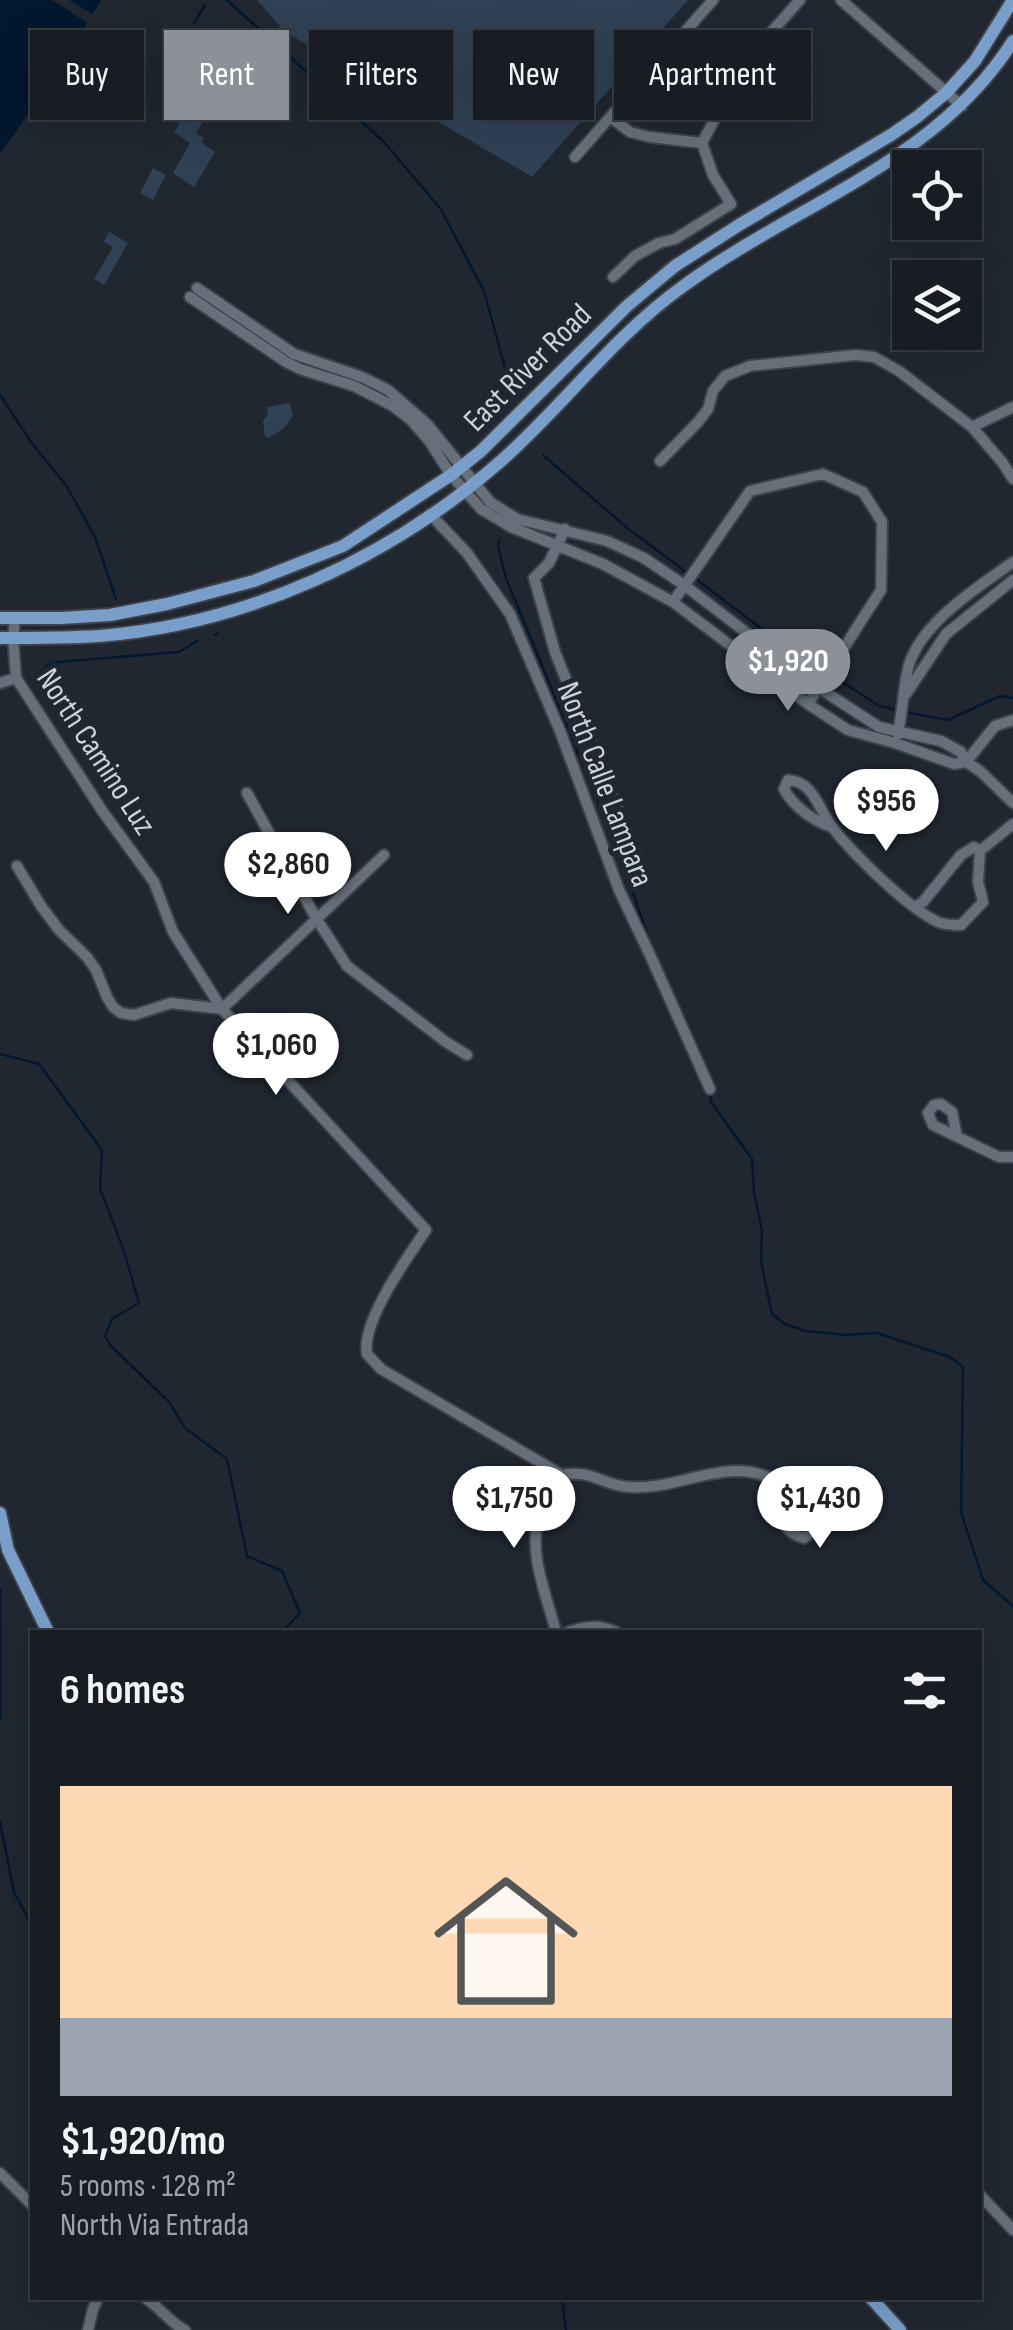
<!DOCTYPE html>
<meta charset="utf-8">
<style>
body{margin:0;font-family:"Sofia Sans Condensed",sans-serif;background:#21262c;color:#f1f3f6;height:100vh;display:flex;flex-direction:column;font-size:38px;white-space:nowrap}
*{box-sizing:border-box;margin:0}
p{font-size:32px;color:#9fa2a6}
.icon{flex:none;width:55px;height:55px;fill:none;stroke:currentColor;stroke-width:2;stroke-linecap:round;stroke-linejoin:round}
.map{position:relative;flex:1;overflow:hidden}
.drawer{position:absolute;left:30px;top:1630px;width:952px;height:670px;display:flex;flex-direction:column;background:#181d24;border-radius:0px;box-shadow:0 10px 40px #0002,0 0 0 2px #363b41}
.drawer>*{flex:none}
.top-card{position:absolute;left:30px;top:30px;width:955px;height:90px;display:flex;gap:20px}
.controls{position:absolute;left:892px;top:150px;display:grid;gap:20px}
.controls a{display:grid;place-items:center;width:90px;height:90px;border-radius:0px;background:#181d24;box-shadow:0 10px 40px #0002,0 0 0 2px #363b41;font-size:50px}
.price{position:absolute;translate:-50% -85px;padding:0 22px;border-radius:35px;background:#fff;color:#222;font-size:32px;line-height:65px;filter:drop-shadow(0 2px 5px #0008)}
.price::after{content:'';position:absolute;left:50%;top:60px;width:30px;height:22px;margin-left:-15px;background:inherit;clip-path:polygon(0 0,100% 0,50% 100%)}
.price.on{background:#8c9099;color:#fff}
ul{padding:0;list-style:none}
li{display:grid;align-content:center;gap:20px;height:530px;padding:0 30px}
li+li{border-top:2px solid #363b41}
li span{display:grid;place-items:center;height:310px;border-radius:0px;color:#555}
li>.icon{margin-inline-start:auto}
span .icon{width:180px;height:180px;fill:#fffc;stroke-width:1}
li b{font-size:42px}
h2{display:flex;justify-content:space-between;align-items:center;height:120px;padding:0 30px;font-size:42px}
.tag{padding:0 35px;border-radius:0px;background:#181d24;box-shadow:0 10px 40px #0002,0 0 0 2px #363b41;font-size:35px;line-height:90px}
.tag.on{background:#8c9099;color:#fff}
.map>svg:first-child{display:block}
.green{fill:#304155}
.water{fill:#03172f}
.pier{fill:#202730}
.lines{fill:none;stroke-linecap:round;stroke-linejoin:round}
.stream{stroke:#03172f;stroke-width:2.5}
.minor-casing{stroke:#3d424a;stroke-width:14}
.major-casing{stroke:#3d424a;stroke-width:16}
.minor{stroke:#67707a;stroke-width:10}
.major{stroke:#789ec9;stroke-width:12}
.labels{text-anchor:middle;stroke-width:10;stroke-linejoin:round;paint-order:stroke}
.street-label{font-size:32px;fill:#cdd2d8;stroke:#202730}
</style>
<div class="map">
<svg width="1013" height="2330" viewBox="0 0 1013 2330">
<rect width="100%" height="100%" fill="#202730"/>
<path class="green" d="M257,0H688L532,177L284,31Z
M757,69L774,84L771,88L778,94L762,112L769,118L756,120L746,109L732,117L729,113L730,108L734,106L732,99L750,71Z
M194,100L210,109L196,133L204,138L202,143L215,152L194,187L173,173L190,143L174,132Z
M153,168L166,175L153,200L140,193Z
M109,232L128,243L104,285L94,279L113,247L104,242Z
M290,403L293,416L284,428L269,438L265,436L263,421L267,416L268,407Z"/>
<path class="water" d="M0,0H101L56,75L0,154Z"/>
<path class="pier" d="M52,0H69L97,17L92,26Z"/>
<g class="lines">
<path class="stream" d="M227,0L383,141L440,208L484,291L511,390
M194,23L205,5
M0,395L33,445L66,485L95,537L116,599
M543,455L626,527L689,574
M499,540L498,547L506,578L624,865L650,944
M696,579L775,639L823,670
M215,635L218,633
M830,674L879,706L897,710
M35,678L47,666L58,662L179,652L197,641
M905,712L948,720L1000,696L1013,698
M0,1054L39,1064L102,1150L100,1189L123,1248L139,1303L112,1319L105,1336L110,1345L169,1402L185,1428L227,1459L247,1556L282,1571L300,1613L282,1632
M710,1095L711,1102L752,1159L754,1192L762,1231L761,1262L772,1314L785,1324L806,1331L846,1335L877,1333L950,1357L963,1367L961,1512L983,1580L1013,1606
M0,1589V1718
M0,1822L14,1892L32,1926
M562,2298L566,2330"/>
<defs>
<path id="minor" d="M841,0L962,106
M610,117L630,132L650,137L702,143
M575,157L713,0
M613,277L635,256L659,243L675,239L731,204L713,175L702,143L737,77L765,39L800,0
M190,297L286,362L300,369L354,386L393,406L411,420L430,442L451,475L481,509L511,527L603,564L673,602L808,704L848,730L895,743L954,764L966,762L961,752L941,741L879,727L819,688L684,585L644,558L607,541L517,519L490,502L427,424L388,390L362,377L294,354L197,288
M972,427L1013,407
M660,461L698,422L708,409L713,391L725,376L750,366L856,355L874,357L899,371L972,427L1002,462L1013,479
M430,514L467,553L510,614L560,731L619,890L650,955L710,1089
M565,529L549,563L534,578L555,652L636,856
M673,602L750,491L823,474L863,492L882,522L881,590L808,704
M15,618L13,638L16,678L103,812L154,882L173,932L222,1009L426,1230C407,1258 361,1322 367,1354L381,1369L562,1475
M0,683L16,678
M906,694L946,634L1013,580
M1013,720L995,726L966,762L980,771L1013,803
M898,734C902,714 903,693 907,673C915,626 977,588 1013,562
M247,793L316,918L347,966L446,1042L467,1055
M832,827C813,821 793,806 784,789L788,780C814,781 819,811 833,828C853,854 909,909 938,922C945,925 953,925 961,925L983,902L978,882L980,851L974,847L961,855L923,902L915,907
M980,851L1013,824
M17,866L41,906L59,930L87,957L96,970L107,997L113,1007L121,1013L134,1015L171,1003L222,1009L384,855
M957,1136L952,1112L941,1104L934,1105L928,1113L933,1125L999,1157H1013
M562,1475C592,1469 601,1485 629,1487C680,1491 725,1455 775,1480C785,1486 792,1488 800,1497C810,1509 814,1518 812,1532L804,1538C778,1532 777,1504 775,1481
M556,1632C548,1600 526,1548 540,1517C547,1503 556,1490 562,1475
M568,1632C587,1626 598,1624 616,1632
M0,2173L32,2205
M980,2195L1013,2230
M145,2298C160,2307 170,2323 185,2330
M88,2330L93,2309L98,2298"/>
<path id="major" d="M0,618H61L110,615L167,604L254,581L343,546L451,475L481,451L627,306L675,266L739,225L891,135L917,117L946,93L975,61L1013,0
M0,638C33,638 66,638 99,636C247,624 391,558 502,460C564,405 614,336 682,287C793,205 936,163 1013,41
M0,1513L8,1550L48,1632
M871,2298L900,2330"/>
</defs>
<use href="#minor" class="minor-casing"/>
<use href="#major" class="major-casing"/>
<use href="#minor" class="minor"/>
<use href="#major" class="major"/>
</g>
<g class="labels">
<g class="street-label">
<text transform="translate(527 367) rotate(-45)" y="11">East River Road</text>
<text transform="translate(97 751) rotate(57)" y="11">North Camino Luz</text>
<text transform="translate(606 784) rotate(69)" y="11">North Calle Lampara</text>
</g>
</g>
</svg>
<div class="controls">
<a><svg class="icon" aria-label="locate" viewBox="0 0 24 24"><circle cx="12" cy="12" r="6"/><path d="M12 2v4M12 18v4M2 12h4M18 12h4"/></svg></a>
<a><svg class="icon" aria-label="layers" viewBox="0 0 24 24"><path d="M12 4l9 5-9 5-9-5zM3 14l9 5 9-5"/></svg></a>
</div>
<b class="price on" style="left:788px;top:714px">$1,920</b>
<b class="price" style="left:886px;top:854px">$956</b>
<b class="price" style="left:288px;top:917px">$2,860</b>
<b class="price" style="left:276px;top:1098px">$1,060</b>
<b class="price" style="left:514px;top:1551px">$1,750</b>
<b class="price" style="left:820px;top:1551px">$1,430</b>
<div class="top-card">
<a class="tag">Buy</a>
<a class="tag on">Rent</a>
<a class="tag">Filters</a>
<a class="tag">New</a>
<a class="tag">Apartment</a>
</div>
<section class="drawer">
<h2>6 homes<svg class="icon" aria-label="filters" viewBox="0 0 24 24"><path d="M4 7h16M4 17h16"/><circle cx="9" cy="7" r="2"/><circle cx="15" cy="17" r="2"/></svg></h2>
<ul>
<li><span style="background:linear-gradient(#ffd9b3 75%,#9aa5b1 0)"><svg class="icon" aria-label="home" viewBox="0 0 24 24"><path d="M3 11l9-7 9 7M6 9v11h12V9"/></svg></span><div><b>$1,920/mo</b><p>5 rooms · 128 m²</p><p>North Via Entrada</p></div></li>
</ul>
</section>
</div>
